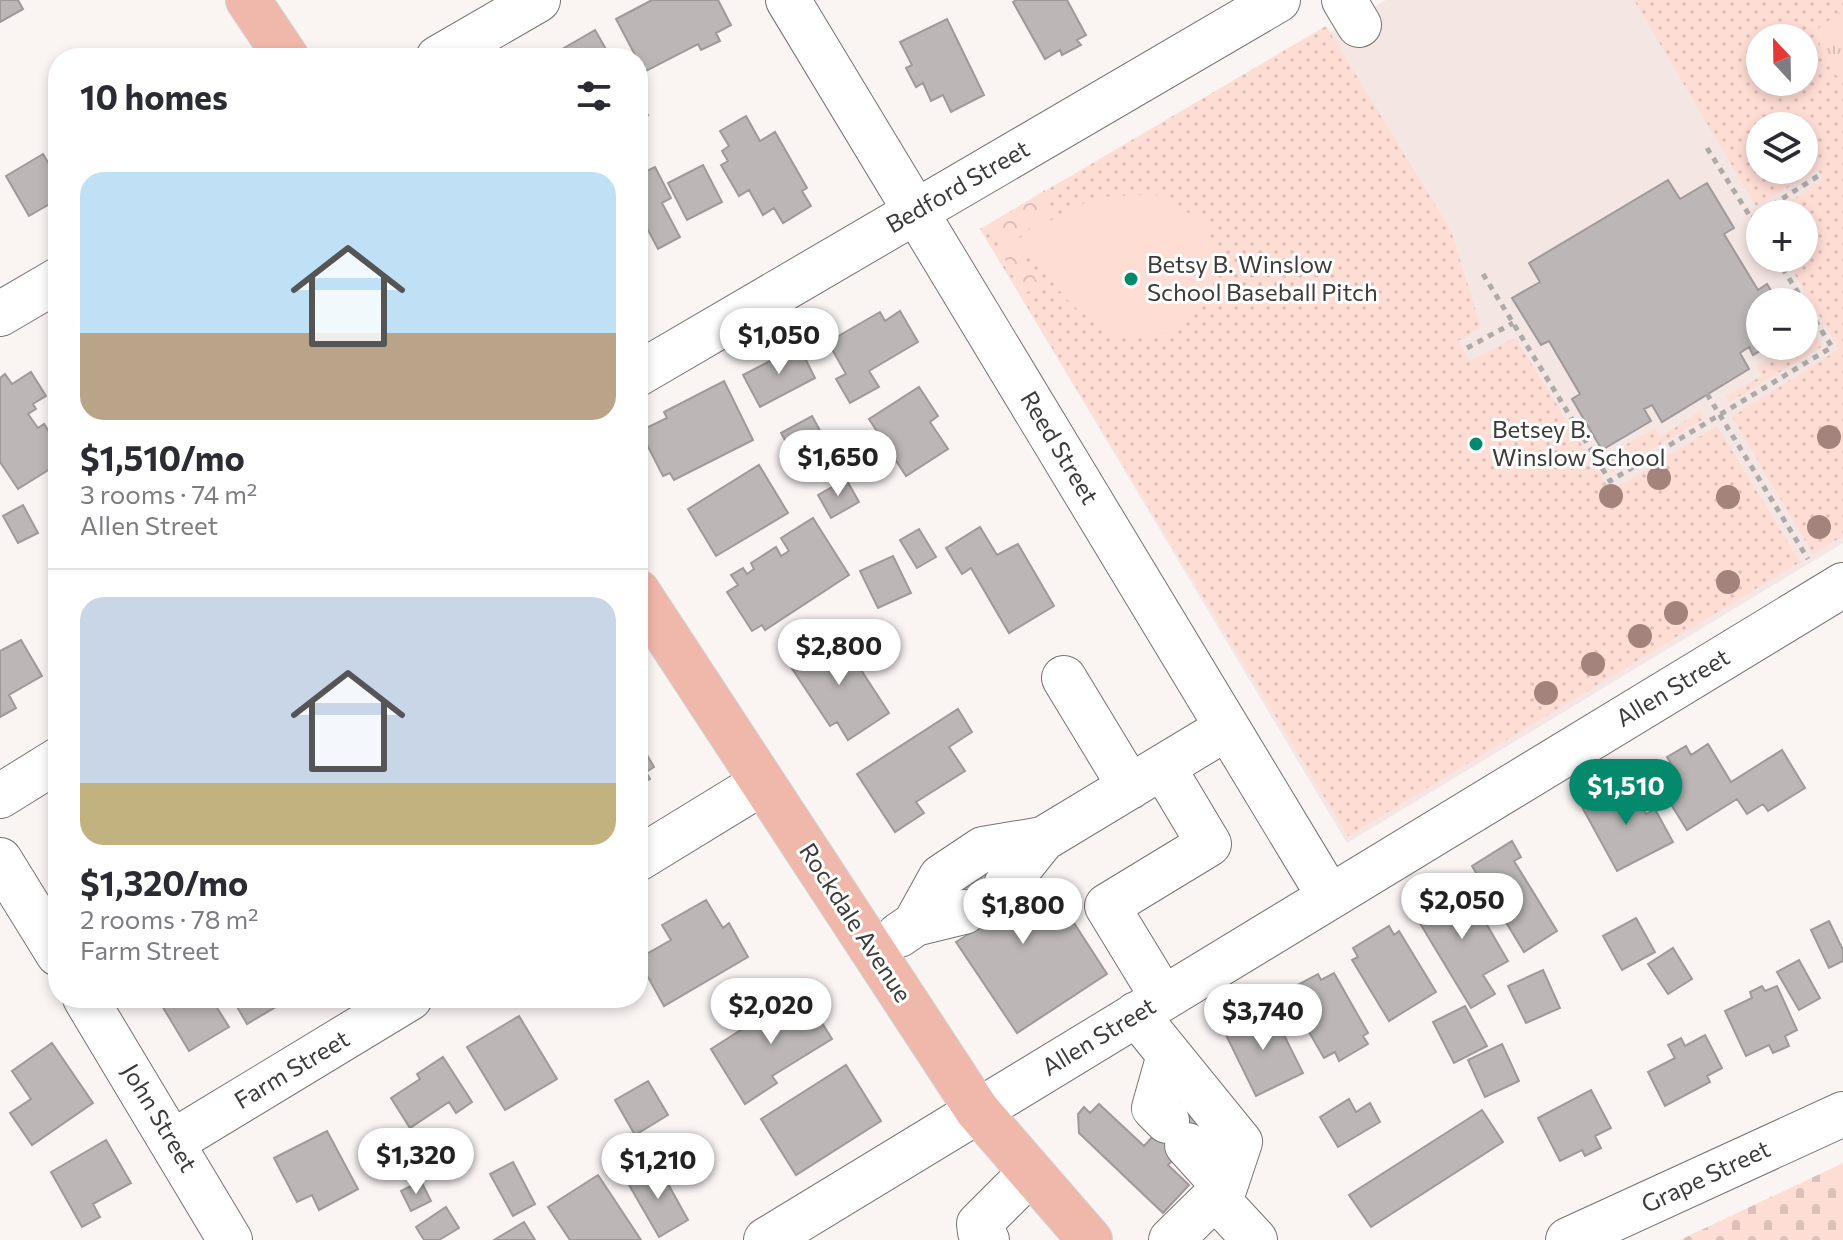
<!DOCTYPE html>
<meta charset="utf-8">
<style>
body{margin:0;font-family:Commissioner,sans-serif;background:#f7f7f7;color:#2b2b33;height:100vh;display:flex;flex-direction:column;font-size:30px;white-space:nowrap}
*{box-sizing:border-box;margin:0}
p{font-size:26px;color:#7c7c81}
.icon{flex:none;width:44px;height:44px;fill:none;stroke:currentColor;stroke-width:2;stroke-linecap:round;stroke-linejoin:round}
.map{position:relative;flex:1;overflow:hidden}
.details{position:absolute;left:48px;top:48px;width:600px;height:960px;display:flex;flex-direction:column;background:#fff;border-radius:32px;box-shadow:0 4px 12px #0003}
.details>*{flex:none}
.needle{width:52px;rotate:338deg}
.fabs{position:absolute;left:1746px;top:24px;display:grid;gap:16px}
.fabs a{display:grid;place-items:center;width:72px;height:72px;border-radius:50%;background:#fff;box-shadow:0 4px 12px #0003;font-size:40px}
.price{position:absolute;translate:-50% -68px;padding:0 18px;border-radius:28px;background:#fff;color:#222;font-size:26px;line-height:52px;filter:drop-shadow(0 2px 4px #0008)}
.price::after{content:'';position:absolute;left:50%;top:48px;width:24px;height:18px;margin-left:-12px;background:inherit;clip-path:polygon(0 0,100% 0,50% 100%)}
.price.active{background:#04896d;color:#fff}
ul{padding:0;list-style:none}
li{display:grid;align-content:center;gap:16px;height:424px;padding:0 32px}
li+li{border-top:2px solid #e1e1e2}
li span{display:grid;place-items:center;height:248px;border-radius:24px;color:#555}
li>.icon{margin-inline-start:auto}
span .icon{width:144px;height:144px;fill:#fffc;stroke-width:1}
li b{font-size:34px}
h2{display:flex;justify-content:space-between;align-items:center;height:96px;padding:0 32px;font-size:34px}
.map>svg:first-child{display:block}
.built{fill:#f4e6e3;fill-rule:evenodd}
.grass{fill:url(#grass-dots);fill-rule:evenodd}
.forest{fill:url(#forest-crowns)}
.cemetery{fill:url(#cemetery-stones)}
.park{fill:url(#park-tufts)}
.pitch{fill:#feddd5}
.building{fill:#bcb7b6;stroke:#9f9a99;stroke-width:2}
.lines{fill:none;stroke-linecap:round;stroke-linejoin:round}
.minor-casing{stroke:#787372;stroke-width:46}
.major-casing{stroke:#d0d0d0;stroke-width:46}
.path{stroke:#aeaaa9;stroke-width:5;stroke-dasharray:6 6;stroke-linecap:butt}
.minor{stroke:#fff;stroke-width:44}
.major{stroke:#f0b8aa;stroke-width:44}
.tree{fill:#a4837c}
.poi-dot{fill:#04896d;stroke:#fff;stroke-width:3}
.labels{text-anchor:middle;stroke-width:6;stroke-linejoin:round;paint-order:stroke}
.street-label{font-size:24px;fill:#3d3b3a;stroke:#fff}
.poi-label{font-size:24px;fill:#3d3b3a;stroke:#fff;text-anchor:start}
</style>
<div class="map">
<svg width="1843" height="1240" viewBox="0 0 1843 1240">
<defs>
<pattern id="grass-dots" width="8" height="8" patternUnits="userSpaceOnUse" patternTransform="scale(2)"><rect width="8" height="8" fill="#feddd5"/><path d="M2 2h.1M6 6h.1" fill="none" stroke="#dbbfb8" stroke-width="1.8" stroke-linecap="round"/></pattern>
<pattern id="forest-crowns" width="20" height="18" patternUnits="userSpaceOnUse" patternTransform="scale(2)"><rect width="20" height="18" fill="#feddd5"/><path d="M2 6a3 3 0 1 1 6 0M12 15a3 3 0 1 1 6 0" fill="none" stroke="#dbbfb8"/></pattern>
<pattern id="cemetery-stones" width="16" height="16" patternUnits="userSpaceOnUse" patternTransform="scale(2)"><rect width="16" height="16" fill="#feddd5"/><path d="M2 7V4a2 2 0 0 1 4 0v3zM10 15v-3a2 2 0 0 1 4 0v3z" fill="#dbbfb8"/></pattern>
<pattern id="park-tufts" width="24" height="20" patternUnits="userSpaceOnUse" patternTransform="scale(2)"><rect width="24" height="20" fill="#feddd5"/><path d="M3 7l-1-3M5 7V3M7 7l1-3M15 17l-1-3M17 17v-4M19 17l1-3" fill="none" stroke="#dbbfb8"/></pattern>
</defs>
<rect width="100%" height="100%" fill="#faf4f3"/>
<path class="built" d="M1386,0H1843V543L1347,843L983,234ZM1760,38H1804V82H1760ZM1760,126H1804V170H1760ZM1760,214H1804V258H1760ZM1760,302H1804V346H1760Z"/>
<path class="grass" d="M1634,0H1843V536L1813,554L1732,417L1839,349L1785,258H1804V214H1771L1823,179L1818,170L1756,206ZM1760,38H1804V82H1760ZM1760,126H1804V170H1760Z
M1326,26L1451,231L1481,327L1458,341L1470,361L1515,338L1611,491L1717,426L1800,562L1348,836L980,229Z
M1810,326L1823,346L1730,402L1726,396L1762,376L1757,366L1790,346H1804V330Z
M1700,411L1702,420L1611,473L1598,450L1601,449L1606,456L1655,428L1661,437Z"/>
<path class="forest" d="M1045,190L1049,198L1048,212L1016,240L1039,286L1022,295L989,226Z"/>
<path class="cemetery" d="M1843,1163V1240H1680Z"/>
<path class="park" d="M1843,10V82C1826,65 1818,52 1819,28Z"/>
<path class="pitch" d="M1155,194L1208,224L1215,261L1212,296L1159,338L1113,337L1071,304L1025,250L1026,237L1064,212L1098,197Z"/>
<path class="building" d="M0,0H18L23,9L0,22Z
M652,0H718L731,25L716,33L720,41L701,50L698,44L644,72L616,19Z
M1016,0H1067L1086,35L1077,40L1081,45L1062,55L1060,50L1045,59L1013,2Z
M947,19L984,95L951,112L943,95L931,101L923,83L916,87L906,68L912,65L900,42Z
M595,30L611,58H553L552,55Z
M638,98L648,115L638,120Z
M746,116L760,141L775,132L807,188L802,191L811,206L783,223L774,208L763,215L749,190L739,196L721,165L728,161L722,151L729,146L720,131Z
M43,154L58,179V199L29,216L6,176Z
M703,165L722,202L687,220L668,183Z
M655,167L671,198L662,203L680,237L658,249L638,211V175Z
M1668,180L1680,199L1707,183L1734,228L1724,234L1758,290L1767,284L1778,302H1760V346H1768L1753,355L1749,347L1740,353L1749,369L1662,422L1652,405L1644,409L1651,421L1602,450L1572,399L1580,394L1549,341L1541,345L1512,298L1540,282L1529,263Z
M900,311L918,342L869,371L879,387L850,403L836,379L846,374L828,342L880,312L885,321Z
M799,346L815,378L760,407L743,375Z
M31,372L46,396L33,404L36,409L28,414L38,428L44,424L58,446V464L18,489L0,462V378L5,374L12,384Z
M724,381L753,440L674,480L670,473L663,476L640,431L667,418L664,412Z
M919,387L938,416L930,422L948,449L906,476L869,419Z
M812,416L828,445L797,462L781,433Z
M759,465L788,513L716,556L688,509Z
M846,479L859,502L831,518L818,495Z
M23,505L38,533L18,543L3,516Z
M813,518L849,575L765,630L762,625L752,631L727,592L738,585L731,575L743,568L747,574L754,569L751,563L776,547L781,556L789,551L781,538Z
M980,527L997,555L1018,544L1054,606L1009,633L971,568L962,574L946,548Z
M919,529L936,557L917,568L900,540Z
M893,556L911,593L878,608L860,571Z
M837,633L889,713L848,740L837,722L830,726L789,664Z
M21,640L42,676L9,695L16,708L0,717V651Z
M958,709L972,732L949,747L965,771L916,802L924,813L895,832L857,774Z
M640,743L654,767L646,772L650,779L638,786Z
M1708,744L1731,782L1782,750L1805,788L1768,811L1763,804L1747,814L1737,799L1687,830L1654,777L1672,765L1667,757L1686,746L1691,755Z
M1629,782L1646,814L1655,809L1673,842L1617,871L1582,807Z
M1512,841L1521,857L1514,861L1557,931L1524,952L1472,866Z
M989,858L1018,903L1048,883L1107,974L1017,1033L956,942L975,930L946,886Z
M1461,880L1508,961L1483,975L1495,994L1471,1008L1412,910Z
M706,900L723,928L729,923L748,957L664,1006L638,959L671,940L662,925Z
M1636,918L1655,952L1622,970L1603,936Z
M1829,921L1843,950V961L1829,968L1811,930Z
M1389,926L1394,935L1399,931L1436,992L1389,1021L1352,960L1358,957L1353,948Z
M1673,948L1692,979L1668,994L1648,964Z
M1799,960L1820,998L1799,1010L1777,972Z
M1543,970L1560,1008L1526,1023L1508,986Z
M1334,973L1368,1033L1363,1036L1368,1044L1339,1061L1335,1052L1324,1058L1290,999L1295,995L1292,988L1318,974L1321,980Z
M1762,986L1765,991L1777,986L1797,1030L1785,1036L1789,1046L1773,1053L1769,1045L1746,1056L1725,1011L1752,998L1750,992Z
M802,991L832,1039L772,1076L777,1083L745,1104L711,1049Z
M211,998L229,1027L189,1051L158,999Z
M232,998H291L247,1024Z
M1465,1006L1487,1046L1454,1063L1433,1022Z
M1272,1011L1303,1073L1256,1096L1225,1033L1239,1027L1236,1020L1250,1013L1253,1020Z
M519,1016L557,1079L505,1110L467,1047Z
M1705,1035L1722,1068L1707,1076L1710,1082L1665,1106L1648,1072L1675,1058L1668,1045L1681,1038L1685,1046Z
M52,1043L93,1103L32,1145L10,1113L31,1099L12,1071Z
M1502,1044L1519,1081L1485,1097L1468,1060Z
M443,1057L472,1102L456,1113L449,1102L410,1128L391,1098L420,1079L417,1074Z
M846,1065L881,1121L796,1175L761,1119Z
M648,1081L668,1115L635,1135L615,1100Z
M1591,1090L1611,1128L1595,1136L1601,1148L1585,1156L1582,1150L1560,1161L1538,1118Z
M1349,1099L1356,1112L1370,1103L1380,1122L1338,1147L1320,1117Z
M1099,1104L1144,1146L1180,1107L1203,1128L1168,1165L1189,1185L1163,1213L1079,1133L1078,1114L1084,1107L1090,1113Z
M1482,1110L1503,1142L1371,1227L1349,1195Z
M327,1131L358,1189L319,1210L312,1195L297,1202L274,1158Z
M106,1140L131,1183L93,1204L100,1217L82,1227L51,1172Z
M513,1162L535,1204L513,1216L490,1174Z
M658,1166L688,1220L659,1237L628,1183Z
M598,1175L641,1240H570L548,1207Z
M421,1181L431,1201L411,1211L401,1191Z
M446,1207L459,1228L439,1240H424L416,1227Z
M524,1222L535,1240H494Z"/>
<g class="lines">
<defs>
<path id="minor" d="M788,0L1329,896
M1344,0L1359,25
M438,58L538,0
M0,314L58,280
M638,374L1278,0
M1064,678L1130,787
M0,796L58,760
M638,859L762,783
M0,860L58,954
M1006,885L1043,839L1227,728
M915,924L941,877L983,849L1043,839
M899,935L915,924L964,912
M85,998L230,1240
M1163,998L1107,906L1209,844L1163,767
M1136,1014L1240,1142L1225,1187L1171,1240
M1167,1121L1154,1108L1169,1055
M174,1141L410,998
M1187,1145L1225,1187
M1215,1197L1255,1240
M766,1240L1843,585
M987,1240L980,1232L979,1224L1029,1174
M1568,1240L1843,1114"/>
<path id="major" d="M248,0L287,58
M638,592L977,1110L1090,1240"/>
</defs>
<use href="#minor" class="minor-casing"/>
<use href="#major" class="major-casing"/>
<path class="path" d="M1707,148L1760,232
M1752,218L1818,176
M1776,258L1804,302
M1483,274L1610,481L1832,347L1804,303
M1467,348L1513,323
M1707,394L1808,559"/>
<use href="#minor" class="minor"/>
<use href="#major" class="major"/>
</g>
<g class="tree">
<circle cx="1829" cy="437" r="12"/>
<circle cx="1659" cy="478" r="12"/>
<circle cx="1611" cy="496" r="12"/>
<circle cx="1728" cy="497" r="12"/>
<circle cx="1819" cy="527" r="12"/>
<circle cx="1728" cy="582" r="12"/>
<circle cx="1676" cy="613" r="12"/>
<circle cx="1640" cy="636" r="12"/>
<circle cx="1593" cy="664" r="12"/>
<circle cx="1546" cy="693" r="12"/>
</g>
<g class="poi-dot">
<circle cx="1131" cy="279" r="8"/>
<circle cx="1476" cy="444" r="8"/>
</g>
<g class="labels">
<g class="street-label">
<text transform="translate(958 187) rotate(-30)" y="8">Bedford Street</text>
<text transform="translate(1059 448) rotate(59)" y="8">Reed Street</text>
<text transform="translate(1673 688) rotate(-31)" y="8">Allen Street</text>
<text transform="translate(855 923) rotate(57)" y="8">Rockdale Avenue</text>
<text transform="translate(1099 1037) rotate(-31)" y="8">Allen Street</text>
<text transform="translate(292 1070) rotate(-31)" y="8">Farm Street</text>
<text transform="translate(159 1118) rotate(59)" y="8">John Street</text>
<text transform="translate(1706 1177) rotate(-25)" y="8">Grape Street</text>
</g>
<g class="poi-label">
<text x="1147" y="273">Betsy B. Winslow<tspan x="1147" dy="28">School Baseball Pitch</tspan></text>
<text x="1492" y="438">Betsey B.<tspan x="1492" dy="28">Winslow School</tspan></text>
</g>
</g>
</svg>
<div class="fabs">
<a><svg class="needle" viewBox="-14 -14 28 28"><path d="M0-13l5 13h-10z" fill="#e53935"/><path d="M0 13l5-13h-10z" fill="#7c7c81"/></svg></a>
<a><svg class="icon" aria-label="layers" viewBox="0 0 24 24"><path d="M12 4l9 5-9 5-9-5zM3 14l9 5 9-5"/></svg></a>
<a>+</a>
<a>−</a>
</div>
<b class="price" style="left:779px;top:376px">$1,050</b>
<b class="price" style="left:838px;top:498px">$1,650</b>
<b class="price" style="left:839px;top:687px">$2,800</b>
<b class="price active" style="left:1626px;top:827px">$1,510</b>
<b class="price" style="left:1462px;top:941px">$2,050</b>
<b class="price" style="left:1023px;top:946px">$1,800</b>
<b class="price" style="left:771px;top:1046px">$2,020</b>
<b class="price" style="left:1263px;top:1052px">$3,740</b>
<b class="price" style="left:416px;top:1196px">$1,320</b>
<b class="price" style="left:658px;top:1201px">$1,210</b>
<section class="details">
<h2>10 homes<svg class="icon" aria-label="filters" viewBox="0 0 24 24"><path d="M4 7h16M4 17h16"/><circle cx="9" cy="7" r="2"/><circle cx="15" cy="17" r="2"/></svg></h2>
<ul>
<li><span style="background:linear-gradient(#bfe0f5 65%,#b9a48a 0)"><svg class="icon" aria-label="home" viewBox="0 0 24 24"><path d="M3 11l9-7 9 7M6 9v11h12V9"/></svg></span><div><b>$1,510/mo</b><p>3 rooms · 74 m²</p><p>Allen Street</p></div></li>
<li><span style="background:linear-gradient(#c9d6e8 75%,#c2b280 0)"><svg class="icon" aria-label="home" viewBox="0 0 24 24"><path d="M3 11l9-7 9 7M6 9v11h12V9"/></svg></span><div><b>$1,320/mo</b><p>2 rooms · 78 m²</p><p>Farm Street</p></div></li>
</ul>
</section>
</div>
